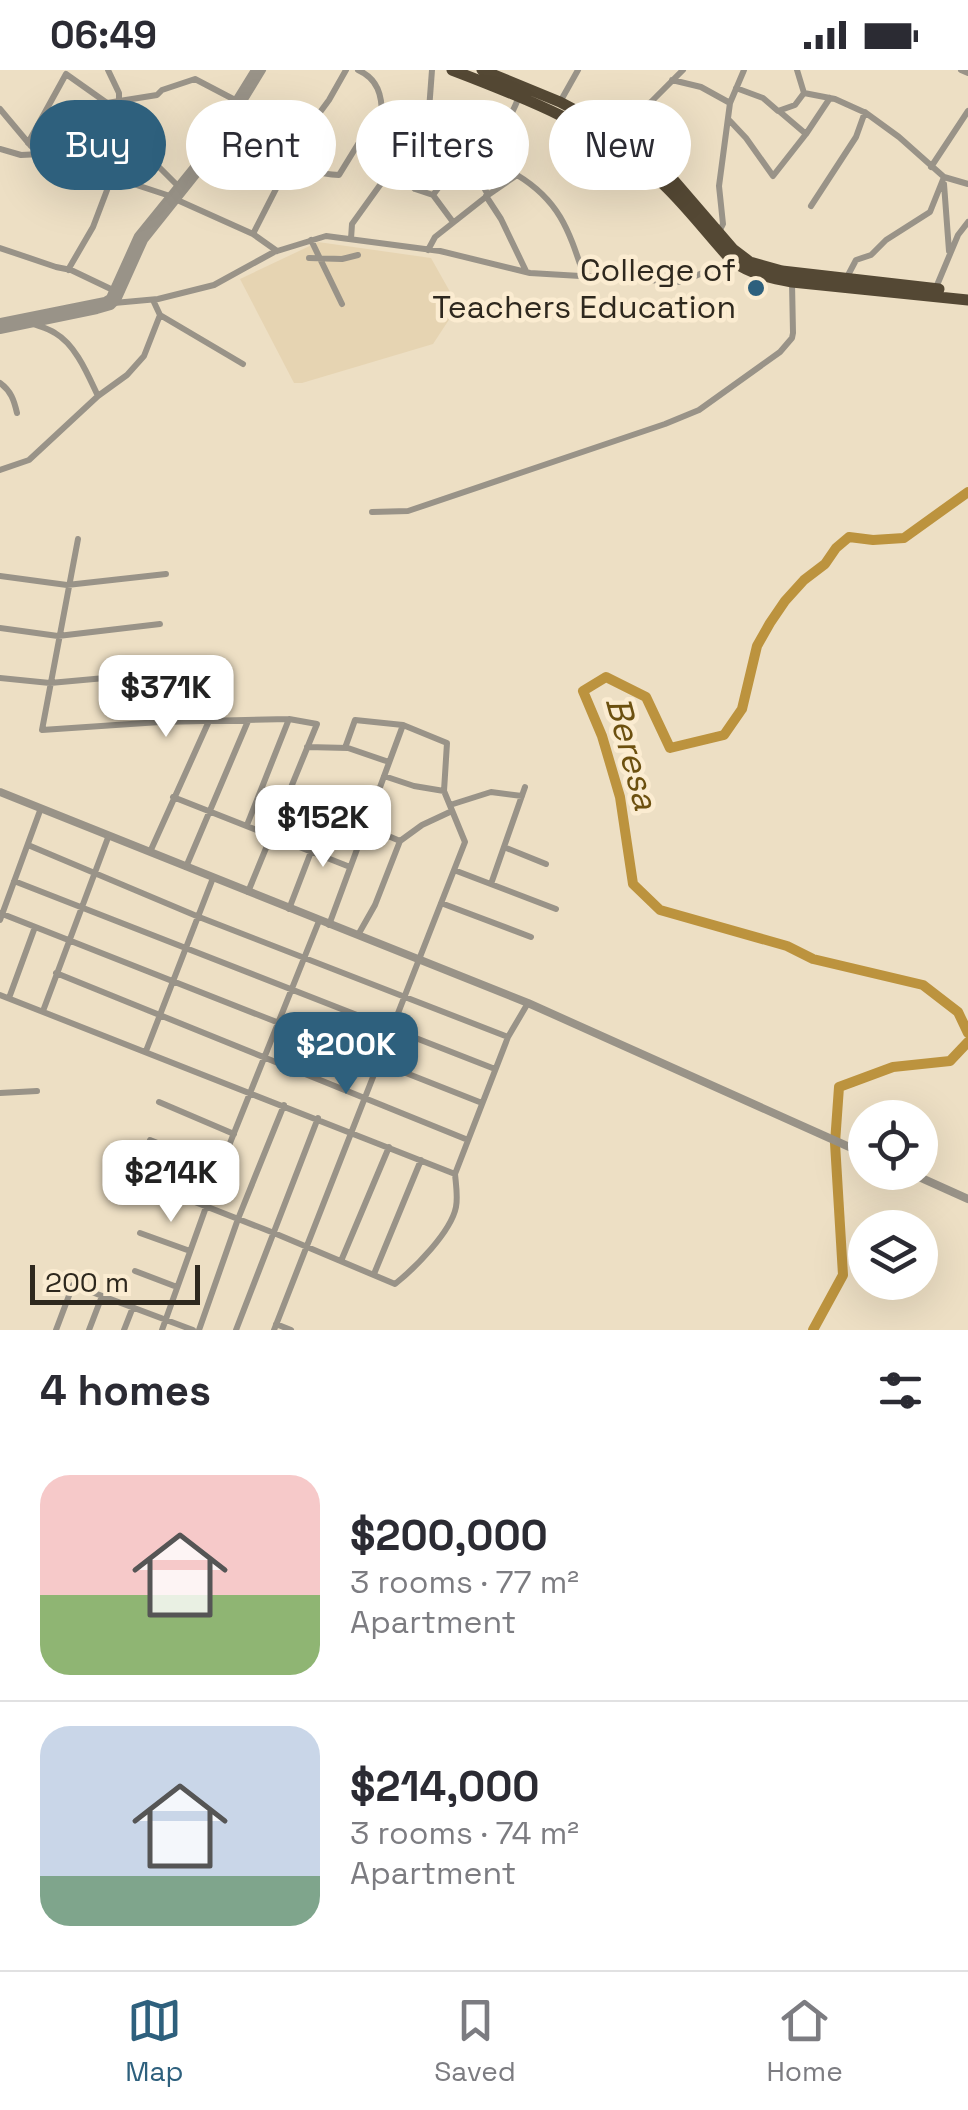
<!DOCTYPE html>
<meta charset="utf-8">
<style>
body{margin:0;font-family:"Space Grotesk",sans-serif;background:#f7f7f7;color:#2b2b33;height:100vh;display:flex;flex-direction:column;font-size:38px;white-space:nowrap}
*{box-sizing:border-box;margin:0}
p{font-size:32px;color:#7c7c81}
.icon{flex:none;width:55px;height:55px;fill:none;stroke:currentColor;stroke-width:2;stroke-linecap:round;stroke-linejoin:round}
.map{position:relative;height:1260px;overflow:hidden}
.side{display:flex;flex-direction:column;background:#fff;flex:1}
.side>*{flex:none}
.top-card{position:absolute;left:30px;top:30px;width:910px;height:90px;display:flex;gap:20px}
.tools{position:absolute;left:848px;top:1030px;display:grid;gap:20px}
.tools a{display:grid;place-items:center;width:90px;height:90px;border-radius:50%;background:#fff;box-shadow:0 10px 40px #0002;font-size:50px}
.scale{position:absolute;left:30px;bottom:25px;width:170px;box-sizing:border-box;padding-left:10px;border:5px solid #2e281e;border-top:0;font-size:28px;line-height:35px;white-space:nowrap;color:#2e281e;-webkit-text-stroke:8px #fbecd1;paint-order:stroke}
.price{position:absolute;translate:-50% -85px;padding:0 22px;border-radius:20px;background:#fff;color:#222;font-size:32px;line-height:65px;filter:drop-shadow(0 2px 5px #0008)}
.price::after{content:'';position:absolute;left:50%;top:60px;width:30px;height:22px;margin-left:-15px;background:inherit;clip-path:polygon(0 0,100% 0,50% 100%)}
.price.active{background:#2e607d;color:#fff}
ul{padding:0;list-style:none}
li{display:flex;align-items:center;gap:30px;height:250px;padding:0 40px}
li+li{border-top:2px solid #e1e1e2}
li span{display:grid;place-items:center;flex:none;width:280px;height:200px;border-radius:30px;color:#555}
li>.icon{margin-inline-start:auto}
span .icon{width:120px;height:120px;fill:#fffc;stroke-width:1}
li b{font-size:42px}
h2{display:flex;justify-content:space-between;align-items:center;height:120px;padding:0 40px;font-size:42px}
.pill{padding:0 35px;border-radius:45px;background:#fff;box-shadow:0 10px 40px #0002;font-size:35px;line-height:90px}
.pill.active{background:#2e607d;color:#fff}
.status{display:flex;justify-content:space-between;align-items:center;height:70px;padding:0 50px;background:#fff;direction:ltr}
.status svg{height:28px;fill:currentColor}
.menu{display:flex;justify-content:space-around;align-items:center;height:140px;border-top:2px solid #e1e1e2;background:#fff;font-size:28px;color:#7c7c81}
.menu a{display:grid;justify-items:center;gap:5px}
.menu .active{color:#2e607d}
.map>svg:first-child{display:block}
.built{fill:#e6d4b2}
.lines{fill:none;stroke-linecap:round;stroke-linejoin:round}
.river{stroke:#bc933e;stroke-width:10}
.minor{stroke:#999388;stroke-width:6}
.tertiary{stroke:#999388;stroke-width:8}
.trunk{stroke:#544834;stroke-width:11}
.poi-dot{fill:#2e607d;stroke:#fbecd1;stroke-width:4}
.labels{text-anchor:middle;stroke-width:9;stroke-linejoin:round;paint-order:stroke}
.poi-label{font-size:32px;fill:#2e281e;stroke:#fbecd1;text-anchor:end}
.water-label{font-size:35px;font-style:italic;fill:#6c500f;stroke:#fbecd1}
</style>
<div class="status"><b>06:49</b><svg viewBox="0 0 49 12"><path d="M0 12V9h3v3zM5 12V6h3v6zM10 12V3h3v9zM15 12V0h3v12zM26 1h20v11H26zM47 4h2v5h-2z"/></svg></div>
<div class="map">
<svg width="968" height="1260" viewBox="0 0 968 1260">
<rect width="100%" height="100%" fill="#eddfc4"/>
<path class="built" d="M318,172L431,188L458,236L433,274L302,313H294L240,209Z"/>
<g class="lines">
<path class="river" d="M968,422L904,468L873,470L849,467L836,478L825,494L804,510L785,531L770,553L757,576L742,639L724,665L670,678L646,627L606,607L583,621L602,666L620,727L633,814L660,840L787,876L813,889L923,915L958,942L968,963
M813,1260L843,1205L835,1073L839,1017L893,997L950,991L968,972"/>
<path class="minor" d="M108,0L119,23V36L127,65L178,116
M358,0C378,9 382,25 382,46L410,72
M797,0L804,23L835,29L866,43L899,67L944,107L968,114
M961,0L968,3
M672,10L701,17L730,33
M736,18L763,28L778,41L795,35L804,23
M560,32L578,0
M0,39L31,76L42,84L170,126
M779,41L806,64L830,28
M429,42L435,57L471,87C500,67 505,60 519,27
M730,51L746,68L773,106L806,64
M611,59L651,32L683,0
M28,73L66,4L107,33L157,25L162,20L195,9L237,31
M0,79L21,85L41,84
M469,89L488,125L517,105L495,71
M290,90C307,100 319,104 339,105L371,53L382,46
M931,97L968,41
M393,98L415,119L433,125L442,113L470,88
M517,105C560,131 569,161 584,206
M944,114L949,181
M433,125L453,152
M486,126L501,149L526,201
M175,129L253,164
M811,136L856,67L865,42
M718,164L723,154L719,116L730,33L744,0
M351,169L352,154L403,83L429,40L432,0
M311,170L342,234
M0,178L56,197L71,200L115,221
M428,180L435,167L487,126
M277,181L253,164L304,64L329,30L346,0
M309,188L342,189L358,185
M68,200L93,157L112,107
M846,209L856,190L871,185L886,170L930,142L944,107
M935,220L958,165L968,152
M153,230L160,245L243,294
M114,233L158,229L214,215L274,182L326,166L440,181L530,203L681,212L731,191
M31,253C38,256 48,258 55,263C76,275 88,305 98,326
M0,313C11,321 14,330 17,343
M0,400L29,390L98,326L127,305L144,286L160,245
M372,442L408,441L665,354L699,340L780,282L792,268L793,263L792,213
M78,469L42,660L160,652L289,649
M0,506L67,515L166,504
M0,558L58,566L160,554
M0,608L50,613L160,603
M307,677L348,678L389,692
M345,678L355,650L403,655
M384,706L414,716L444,721
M173,727L350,797
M450,735L491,722L522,726
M247,755L289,649L317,654L248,822
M400,771L422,755L452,741
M28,775L199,847L508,967
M504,777L546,794
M150,782L209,651
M186,797L248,651
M454,800L556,839
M14,811L495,999
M491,814L525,717
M441,833L531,867
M289,839L324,748
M0,843L482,1033
M0,850L41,738
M358,865L375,835L400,771L365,756
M56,903L468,1070
M0,925L455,1104L508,967L528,933
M9,928L35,857
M43,941L109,765
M146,981L213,808
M0,1023L37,1021
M159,1032L234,1064
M150,1070L220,1098
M139,1110L274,1163L395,1214C415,1198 451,1162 456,1137C458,1127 456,1115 455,1104
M140,1163L190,1181
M341,1191L389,1077
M135,1201L177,1217
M374,1204L421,1090
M276,1254L291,1260
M56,1260L73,1215L193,1260
M89,1260L102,1226
M124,1260L133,1237
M162,1260L220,1098L319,851
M199,1260L238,1149L284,1035
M236,1260L318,1048
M274,1260L465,772L444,721L447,673L403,655L329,855"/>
<path class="tertiary" d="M0,252L105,231L110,228L138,166L198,92L255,0
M0,260L97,240L111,236L117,230L144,170L203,96L262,0
M0,722L528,933L865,1084
M908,1102L968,1129"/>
<path class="trunk" d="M452,0C528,29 603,58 664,115C688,138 709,166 732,191C751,204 769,208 792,212L968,230
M482,0L560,32L611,59L671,107L733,179L750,192L782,201L939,219"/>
</g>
<circle class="poi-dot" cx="756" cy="218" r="10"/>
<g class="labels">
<g class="poi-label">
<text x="736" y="211">College of<tspan x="736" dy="37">Teachers Education</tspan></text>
</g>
<g class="water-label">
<text transform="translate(632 683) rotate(75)" y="12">Beresa</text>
</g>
</g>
</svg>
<div class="tools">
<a><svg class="icon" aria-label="locate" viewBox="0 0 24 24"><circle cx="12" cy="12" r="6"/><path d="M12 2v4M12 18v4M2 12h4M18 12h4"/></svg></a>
<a><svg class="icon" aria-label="layers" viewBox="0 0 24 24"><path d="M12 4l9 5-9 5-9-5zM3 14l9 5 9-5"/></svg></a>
</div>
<div class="scale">200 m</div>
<b class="price" style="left:166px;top:670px">$371K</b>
<b class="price" style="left:323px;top:800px">$152K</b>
<b class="price active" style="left:346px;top:1027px">$200K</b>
<b class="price" style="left:171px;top:1155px">$214K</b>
<div class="top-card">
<a class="pill active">Buy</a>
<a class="pill">Rent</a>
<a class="pill">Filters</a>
<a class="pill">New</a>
</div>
</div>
<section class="side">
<h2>4 homes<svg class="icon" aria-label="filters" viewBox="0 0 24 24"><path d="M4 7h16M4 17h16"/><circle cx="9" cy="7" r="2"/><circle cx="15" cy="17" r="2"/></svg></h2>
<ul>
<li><span style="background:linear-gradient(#f6c9c9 60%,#8fb573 0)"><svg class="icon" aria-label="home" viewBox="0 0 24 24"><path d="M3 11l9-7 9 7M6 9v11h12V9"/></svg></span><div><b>$200,000</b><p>3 rooms · 77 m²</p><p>Apartment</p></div></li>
<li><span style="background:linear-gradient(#c9d6e8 75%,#7fa58c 0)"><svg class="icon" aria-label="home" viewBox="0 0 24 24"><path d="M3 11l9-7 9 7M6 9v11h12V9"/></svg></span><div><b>$214,000</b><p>3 rooms · 74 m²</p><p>Apartment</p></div></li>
</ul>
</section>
<nav class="menu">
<a class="active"><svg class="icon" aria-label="map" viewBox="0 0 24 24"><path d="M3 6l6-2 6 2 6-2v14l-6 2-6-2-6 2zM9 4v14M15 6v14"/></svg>Map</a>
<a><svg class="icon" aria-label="saved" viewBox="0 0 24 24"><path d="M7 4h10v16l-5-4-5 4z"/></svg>Saved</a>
<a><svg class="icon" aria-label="home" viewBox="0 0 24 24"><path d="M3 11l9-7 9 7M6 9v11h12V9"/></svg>Home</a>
</nav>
